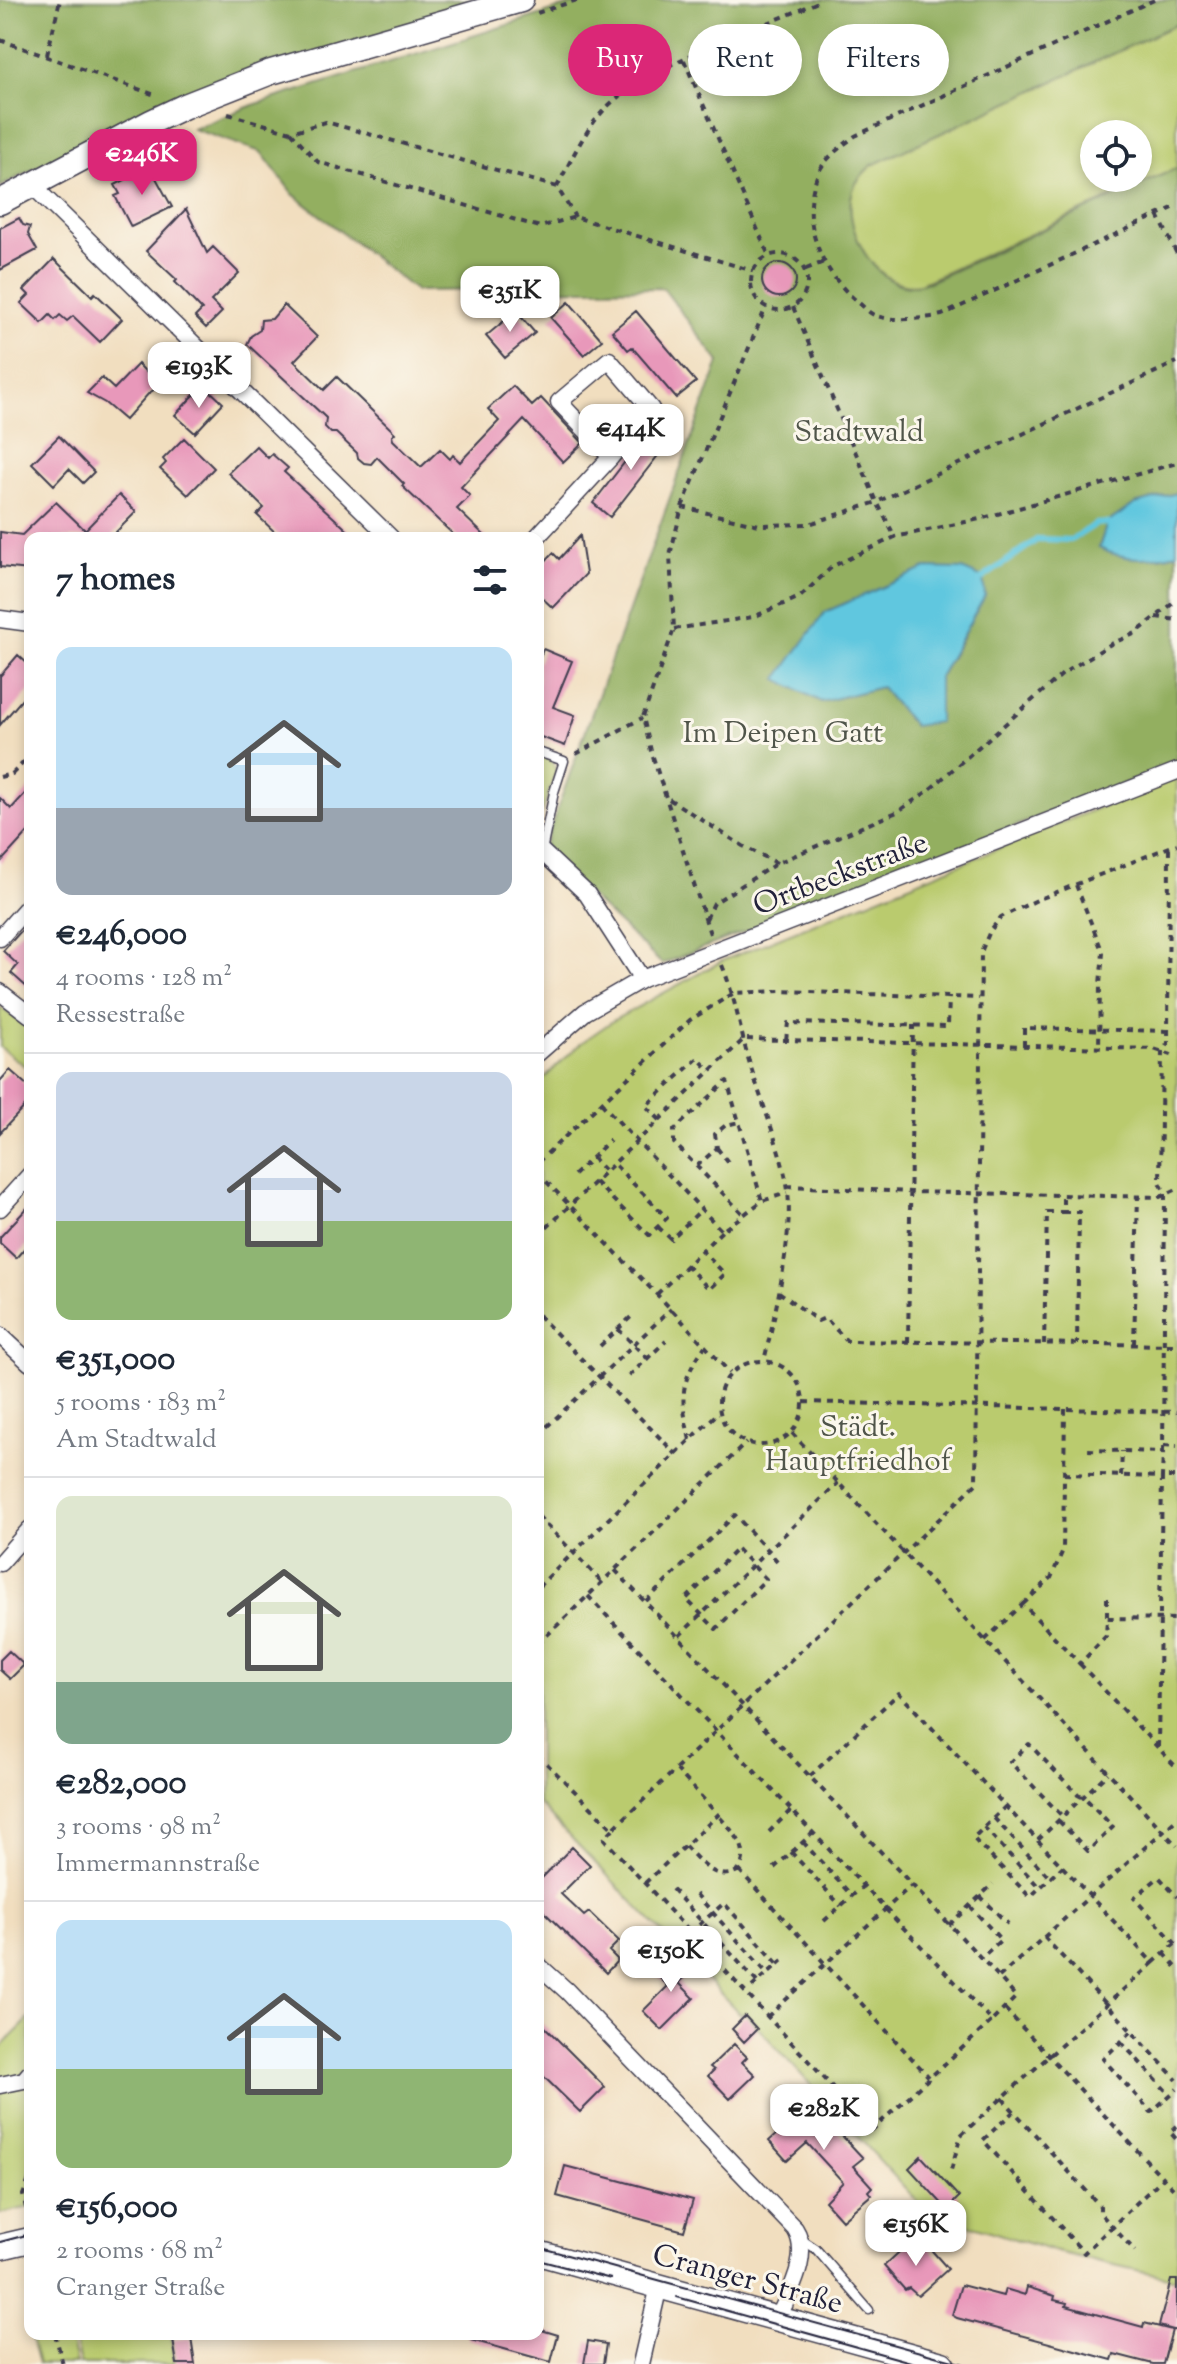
<!DOCTYPE html>
<meta charset="utf-8">
<style>
body{margin:0;font-family:"Sorts Mill Goudy",serif;background:#f2f2f3;color:#1f2937;height:100vh;display:flex;flex-direction:column;font-size:30px;white-space:nowrap}
*{box-sizing:border-box;margin:0}
p{font-size:26px;color:#747a83}
.icon{flex:none;width:44px;height:44px;fill:none;stroke:currentColor;stroke-width:2;stroke-linecap:round;stroke-linejoin:round}
.map{position:relative;flex:1;overflow:hidden}
.details{position:absolute;left:24px;top:532px;width:520px;height:1808px;display:flex;flex-direction:column;background:#fff;border-radius:16px;box-shadow:0 4px 12px #0003}
.details>*{flex:none}
.hud{position:absolute;left:568px;top:24px;width:488px;height:72px;display:flex;gap:16px}
.buttons{position:absolute;left:1080px;top:120px;display:grid;gap:16px}
.buttons a{display:grid;place-items:center;width:72px;height:72px;border-radius:50%;background:#fff;box-shadow:0 4px 12px #0003;font-size:40px}
.price{position:absolute;translate:-50% -68px;padding:0 18px;border-radius:16px;background:#fff;color:#222;font-size:26px;line-height:52px;filter:drop-shadow(0 2px 4px #0008)}
.price::after{content:'';position:absolute;left:50%;top:48px;width:24px;height:18px;margin-left:-12px;background:inherit;clip-path:polygon(0 0,100% 0,50% 100%)}
.price.on{background:#db2777;color:#fff}
ul{padding:0;list-style:none}
li{display:grid;align-content:center;gap:16px;height:424px;padding:0 32px}
li+li{border-top:2px solid #e0e1e3}
li span{display:grid;place-items:center;height:248px;border-radius:16px;color:#555}
li>.icon{margin-inline-start:auto}
span .icon{width:144px;height:144px;fill:#fffc;stroke-width:1}
li b{font-size:34px}
h2{display:flex;justify-content:space-between;align-items:center;height:96px;padding:0 32px;font-size:34px}
.tag{padding:0 28px;border-radius:36px;background:#fff;box-shadow:0 4px 12px #0003;font-size:28px;line-height:72px}
.tag.on{background:#db2777;color:#fff}
.map>svg:first-child{display:block}
.green{fill:#bacb6e;stroke:#6e7654;stroke-width:2;fill-rule:evenodd}
.forest{fill:#93af61;stroke:#5a684e;stroke-width:2;fill-rule:evenodd}
.water{fill:#61c7df;stroke:#42748d;stroke-width:2}
.lines{fill:none;stroke-linecap:round;stroke-linejoin:round}
.stream{stroke:#61c7df;stroke-width:6}
.building{fill:#e898ba}
.service-casing{stroke:#413e4f;stroke-width:11}
.minor-casing{stroke:#413e4f;stroke-width:19}
.secondary-casing{stroke:#413e4f;stroke-width:27}
.path{stroke:#413e4f;stroke-width:4;stroke-dasharray:6 6;stroke-linecap:butt}
.service{stroke:#fff;stroke-width:8}
.minor{stroke:#fff;stroke-width:16}
.secondary{stroke:#fff;stroke-width:24}
.tram{stroke:#22223b;stroke-width:2}
.labels{text-anchor:middle;stroke-width:6;stroke-linejoin:round;paint-order:stroke}
.park-label{font-size:30px;fill:#50554a;stroke:#fbf7ec}
.street-label{font-size:30px;fill:#22223b;stroke:#fbf7ec}
</style>
<div class="map">
<svg width="1177" height="2364" viewBox="0 0 1177 2364">
<rect width="100%" height="100%" fill="#fbf7ec"/>
<filter id="ink" filterUnits="userSpaceOnUse"><feTurbulence type="fractalNoise" baseFrequency=".0125" numOctaves="2"/><feDisplacementMap in="SourceGraphic" scale="16" xChannelSelector="R" yChannelSelector="G"/><feConvolveMatrix kernelMatrix="1 2 1 2 8 2 1 2 1" color-interpolation-filters="sRGB"/></filter>
<filter id="wash" filterUnits="userSpaceOnUse"><feTurbulence type="fractalNoise" baseFrequency=".006" numOctaves="4" result="noise"/><feDisplacementMap in="SourceGraphic" scale="32" xChannelSelector="R" yChannelSelector="G"/><feGaussianBlur stdDeviation="1.8" result="paint"/><feColorMatrix in="noise" values="0 0 0 0 0 0 0 0 0 0 0 0 0 0 0 0 0 1.4 0 .05"/><feComposite in="paint" operator="in"/></filter>
<g filter="url(#wash)">
<rect width="100%" height="100%" fill="#f1debf"/>
<path class="green" d="M1177,24V168L920,284C876,292 840,228 853,190C856,180 864,172 872,165ZM1094,134H1138V178H1094Z
M538,752L552,760L556,771L541,815L538,817Z
M1177,776V2279L1056,2252L926,2211L745,2013L740,2014L538,1803V1084L581,1043L614,1020L722,961Z
M0,1007L30,1029V1070L0,1047Z
M30,2018V2207L0,2214V2048Z
M30,2334H69L76,2364H38Z
M73,2334H171L174,2364H80Z"/>
<path class="forest" d="M0,0H482L253,76L150,107L0,187Z
M587,0H1177V24L872,165C864,172 856,180 853,190C841,224 873,287 913,286C919,285 926,283 931,281L1177,168V493L1135,504L1108,523L1099,547L1160,557L1177,553V763L662,964L542,851L719,362L663,288L416,291L293,194L261,152L193,129L253,105ZM879,589L964,635L939,677V698L914,726L881,687L821,702L825,612Z"/>
<path class="water" d="M1177,493V553C1149,560 1125,561 1099,548L1107,523L1135,504Z
M926,568L962,569L983,578L985,596L939,677V722L914,726L881,687L821,702L777,679L825,612Z"/>
<g class="lines">
<path class="stream" d="M983,578L1038,539L1071,540L1096,524L1107,523"/>
</g>
<g id="blocks">
<path class="building" d="M150,167L172,207L131,227L115,196L120,194L115,185Z
M186,209L207,253L213,247L239,273L211,301L222,312L206,328L195,317L202,310L175,282L177,280L146,251Z
M19,218L23,225L30,227L28,234L37,250L0,270V228Z
M54,259L92,296L95,293L122,319L100,342L73,316L67,321L60,315L55,320L50,315L42,323L21,303L29,295L24,290Z
M762 280a17 17 0 1 1 34 0a17 17 0 1 1-34 0Z
M569,302L602,340L584,355L551,318Z
M284,305L317,337L294,361L324,390L337,377L395,433L392,436L393,440L421,467L440,449L450,459L453,455L460,462L499,421L488,409L513,386L532,406L541,398L583,443L563,462L524,420L461,487L470,496L457,509L487,538H457L402,486L404,484L377,457L371,464L364,463L358,458L357,453L336,433H331L325,427L326,418L247,344L251,336L260,330L261,320L272,319Z
M516,311L535,333L505,358L486,336Z
M636,311L696,382L676,398L632,347L628,350L612,331Z
M138,364L160,386L149,393L125,420L105,403L87,393L102,378L114,389Z
M207,388L223,403L195,433L175,415L195,394L198,397Z
M652,427L670,440L610,517L593,503Z
M59,436L94,472L83,483L69,469L54,485L32,463Z
M184,438L214,468L188,495L160,469L166,463L163,459Z
M256,446L268,458L272,454L288,468L284,472L356,538H281L257,515L264,508L228,473Z
M119,495L136,512L110,538H30V570L0,567V532L22,535L56,502L85,530Z
M580,536L586,574L553,608L538,594V569L553,553L559,559Z
M543,649L572,661L553,707L575,715L565,746L541,737L538,742V663Z
M18,655L30,666V690L0,725V676Z
M30,788V830L0,863V798L11,809Z
M30,921V990L11,973L18,965L3,951Z
M10,1070L30,1088V1101L0,1133V1081Z
M30,1205V1242L16,1258L0,1243V1237Z
M9,1651L24,1665L10,1679L0,1670V1660Z
M572,1847L590,1865L561,1894L584,1916L589,1912L619,1941L609,1951L618,1960L606,1973L538,1906V1882Z
M682,1953L695,1967L679,1983L694,1998L662,2030L643,2011L668,1986L659,1977Z
M745,2016L757,2029L744,2042L732,2029Z
M538,2020L605,2087L580,2112L538,2071Z
M734,2044L747,2057L742,2062L755,2075L730,2099L708,2076L714,2070L710,2067Z
M802,2093L863,2158L853,2166L872,2187L868,2191L871,2195L842,2220L825,2201L843,2182L807,2143L787,2161L769,2141L787,2125L779,2115Z
M921,2156L959,2197L947,2209L909,2168Z
M565,2166L693,2200L684,2231L557,2196Z
M909,2243L917,2252L926,2244L948,2269L918,2296L909,2288L905,2290L884,2266Z
M1171,2280H1177V2331L1159,2326Z
M961,2285L1003,2296L1005,2289L1025,2295L1027,2287L1055,2296L1054,2300L1067,2303L1066,2306L1143,2327L1144,2323L1172,2330L1163,2364H1153L1114,2354L1112,2360L957,2318L952,2315Z
M538,2329L558,2335L551,2362L468,2339L469,2334H538Z
M191,2338L195,2364H177L173,2340Z
M588,2341L606,2344L603,2364H584Z"/>
</g>
</g>
<g filter="url(#ink)">
<use href="#blocks" fill-opacity="0" stroke="#413e4f" stroke-width="2"/>
<g class="lines">
<defs>
<path id="service" d="M538,752L564,761L554,792L542,851
M801,2239L816,2249L869,2310"/>
<path id="minor" d="M33,186L391,538
M536,538L611,457L651,409L609,360L559,402L611,457
M0,619L30,623
M538,848L587,894L642,979
M0,938L30,904
M0,992L30,1015
M538,1053L585,1012L642,979L1177,771
M0,1208L30,1175
M0,1335L30,1363
M0,1563L30,1529
M538,1965L567,1991L795,2229C812,2256 789,2292 778,2319
M0,2085L24,2080L30,2073
M641,2364L659,2286"/>
<path id="secondary" d="M0,202L151,122L185,106L271,72L521,0
M0,2247L30,2240
M538,2253L942,2364"/>
</defs>
<use href="#service" class="service-casing"/>
<use href="#minor" class="minor-casing"/>
<use href="#secondary" class="secondary-casing"/>
<path class="path" d="M1154,0L855,136C841,147 824,158 817,176C799,224 822,273 859,303C863,306 869,313 874,315C892,322 924,319 942,315L1177,206
M537,13L577,0
M0,40L158,96
M47,55L60,0
M684,60L769,256
M228,114L291,132L326,122L557,187L575,217
M291,132L318,162L540,227L575,217L753,271
M557,187C571,160 584,131 605,109C652,61 759,30 822,0
M1158,215L1177,254
M751 282a28 28 0 1 1 56 0a28 28 0 1 1-56 0Z
M806,269L824,262
M793,307L877,502L895,537
M682,507L759,525L809,524L877,502L1177,362
M1156,617L1177,620
M674,629L753,617L800,597L833,566L895,537L980,519L1177,463
M576,754L642,718
M0,777L12,774L30,756
M669,799L743,846L777,863
M1076,885L1103,953L1100,984L1099,1048
M706,919L714,903L777,863L897,812L928,791L1065,672L1111,644L1136,633L1177,600
M710,934L651,751L643,717L674,629L670,555L682,507L766,307
M722,965C734,994 739,1024 747,1054C759,1097 778,1139 787,1184C795,1231 775,1314 764,1361
M786,1040L788,1023L948,1026L949,997
M1024,1046V1028L1168,1031
M601,1103L722,1231L762,1201L787,1193
M660,1120L646,1106L698,1058L710,1071
M717,1148L731,1166
M592,1157L606,1172
M538,1162L690,1020L734,993L781,991L979,998
M697,1166L717,1148L715,1134L726,1125L739,1122
M538,1173L671,1309L730,1373
M574,1175L610,1140
M595,1182L649,1235L667,1218L614,1164
M787,1186L911,1192L1160,1197L1177,1189
M538,1209L539,1208
M1063,1212H1079L1077,1344
M742,1213L674,1143V1130L727,1081L762,1201
M658,1227L671,1239L702,1209
M538,1236L744,1039L1154,1049L1177,1057
M686,1265L709,1289L725,1274L702,1251
M779,1292L818,1321L825,1318L847,1341L1177,1345
M657,1294L722,1231
M538,1315L676,1454
M618,1329L647,1358
M908,1342L913,1025
M1044,1344L1047,1212H1063V1195
M1134,1344L1138,1196
M600,1346L633,1315
M719 1403a42 42 0 1 1 84 0a42 42 0 1 1-84 0Z
M629,1376L666,1341
M804,1402L1177,1412
M792,1433L1177,1846
M538,1435L671,1309
M690,1440C680,1398 679,1383 705,1346
M1164,1445L1177,1446
M1163,1452L1165,1193L1160,1182L1162,1052L1168,1043L1169,847
M1064,1474L1162,1477L1163,1452L1086,1450
M1121,1476L1122,1451
M538,1516L602,1582
M737,1549L766,1579L716,1629L686,1599Z
M538,1587L719,1412
M588,1596L992,2021L1016,1997L999,1977L615,1570
M1107,1598V1618
M646,1601L735,1515L780,1564
M1023,1604L1051,1578L1063,1550L1065,1409
M679,1636L838,1483
M985,1640L1023,1604L1080,1664L1106,1636L1107,1618L1177,1619
M538,1644L746,1443
M1080,1664L1177,1768
M1158,1747L1162,1477H1177
M538,1755L613,1829L976,1484L981,952L990,931L1001,917L1037,900L1177,844
M810,1776L899,1693L1153,1963L961,2135L951,2170
M1006,1806L973,1838L1030,1897L1063,1866
M994,1818L1050,1878
M1059,1821L1088,1851L1113,1827L1086,1799L1078,1795L1029,1744L1010,1762L1063,1817
M984,1827L1039,1887
M613,1829L604,1839L872,2130L992,2021
M769,1832L791,1810
M1038,1840L1108,1773
M803,1842L852,1896
M685,1846C701,1862 716,1884 739,1870C752,1847 732,1832 718,1815
M791,1852L841,1906
M774,1868L813,1833
M739,1870L929,2077
M645,1883L718,1815L677,1770
M672,1889L757,1982
M696,1894L767,1973
M980,1896L1008,1924
M970,1906L1001,1940L981,1958
M824,1921L863,1886
M949,1925L993,1884
M690,1933L724,1903L778,1964L752,1987
M1044,1937L1177,2080
M1176,1944L1134,1898L1159,1877L1177,1897
M1164,1953L1177,1968
M1153,1963L1175,1944
M778,1964L785,1958
M999,1977L1177,1819
M1005,2009L1177,2193
M767,2017L912,1885
M1131,2032L1103,2059L1151,2112L1177,2089
M1121,2042L1170,2095
M1002,2098L1100,2206V2213L1135,2251
M1014,2111L983,2140L1084,2253L1163,2178
M1177,2126L1170,2132L1177,2140
M29,2220L23,2195L30,2177
M55,2334L63,2364"/>
<use href="#service" class="service"/>
<use href="#minor" class="minor"/>
<use href="#secondary" class="secondary"/>
<path class="tram" d="M0,2242L30,2234
M538,2247L964,2364
M538,2260L611,2279
M677,2297L918,2364"/>
</g>
</g>
<g class="labels">
<g class="park-label">
<text x="859" y="441">Stadtwald</text>
<text x="783" y="742">Im Deipen Gatt</text>
<text x="858" y="1436">Städt.<tspan x="858" dy="34">Hauptfriedhof</tspan></text>
</g>
<g class="street-label">
<text transform="translate(840 873) rotate(-21)" y="10">Ortbeckstraße</text>
<text transform="translate(748 2278) rotate(15)" y="10">Cranger Straße</text>
</g>
</g>
</svg>
<div class="buttons">
<a><svg class="icon" aria-label="locate" viewBox="0 0 24 24"><circle cx="12" cy="12" r="6"/><path d="M12 2v4M12 18v4M2 12h4M18 12h4"/></svg></a>
</div>
<b class="price on" style="left:142px;top:197px">€246K</b>
<b class="price" style="left:510px;top:334px">€351K</b>
<b class="price" style="left:199px;top:410px">€193K</b>
<b class="price" style="left:631px;top:472px">€414K</b>
<b class="price" style="left:671px;top:1994px">€150K</b>
<b class="price" style="left:824px;top:2152px">€282K</b>
<b class="price" style="left:916px;top:2268px">€156K</b>
<div class="hud">
<a class="tag on">Buy</a>
<a class="tag">Rent</a>
<a class="tag">Filters</a>
</div>
<section class="details">
<h2>7 homes<svg class="icon" aria-label="filters" viewBox="0 0 24 24"><path d="M4 7h16M4 17h16"/><circle cx="9" cy="7" r="2"/><circle cx="15" cy="17" r="2"/></svg></h2>
<ul>
<li><span style="background:linear-gradient(#bfe0f5 65%,#9aa5b1 0)"><svg class="icon" aria-label="home" viewBox="0 0 24 24"><path d="M3 11l9-7 9 7M6 9v11h12V9"/></svg></span><div><b>€246,000</b><p>4 rooms · 128 m²</p><p>Ressestraße</p></div></li>
<li><span style="background:linear-gradient(#c9d6e8 60%,#8fb573 0)"><svg class="icon" aria-label="home" viewBox="0 0 24 24"><path d="M3 11l9-7 9 7M6 9v11h12V9"/></svg></span><div><b>€351,000</b><p>5 rooms · 183 m²</p><p>Am Stadtwald</p></div></li>
<li><span style="background:linear-gradient(#dfe7d0 75%,#7fa58c 0)"><svg class="icon" aria-label="home" viewBox="0 0 24 24"><path d="M3 11l9-7 9 7M6 9v11h12V9"/></svg></span><div><b>€282,000</b><p>3 rooms · 98 m²</p><p>Immermannstraße</p></div></li>
<li><span style="background:linear-gradient(#bfe0f5 60%,#8fb573 0)"><svg class="icon" aria-label="home" viewBox="0 0 24 24"><path d="M3 11l9-7 9 7M6 9v11h12V9"/></svg></span><div><b>€156,000</b><p>2 rooms · 68 m²</p><p>Cranger Straße</p></div></li>
</ul>
</section>
</div>
